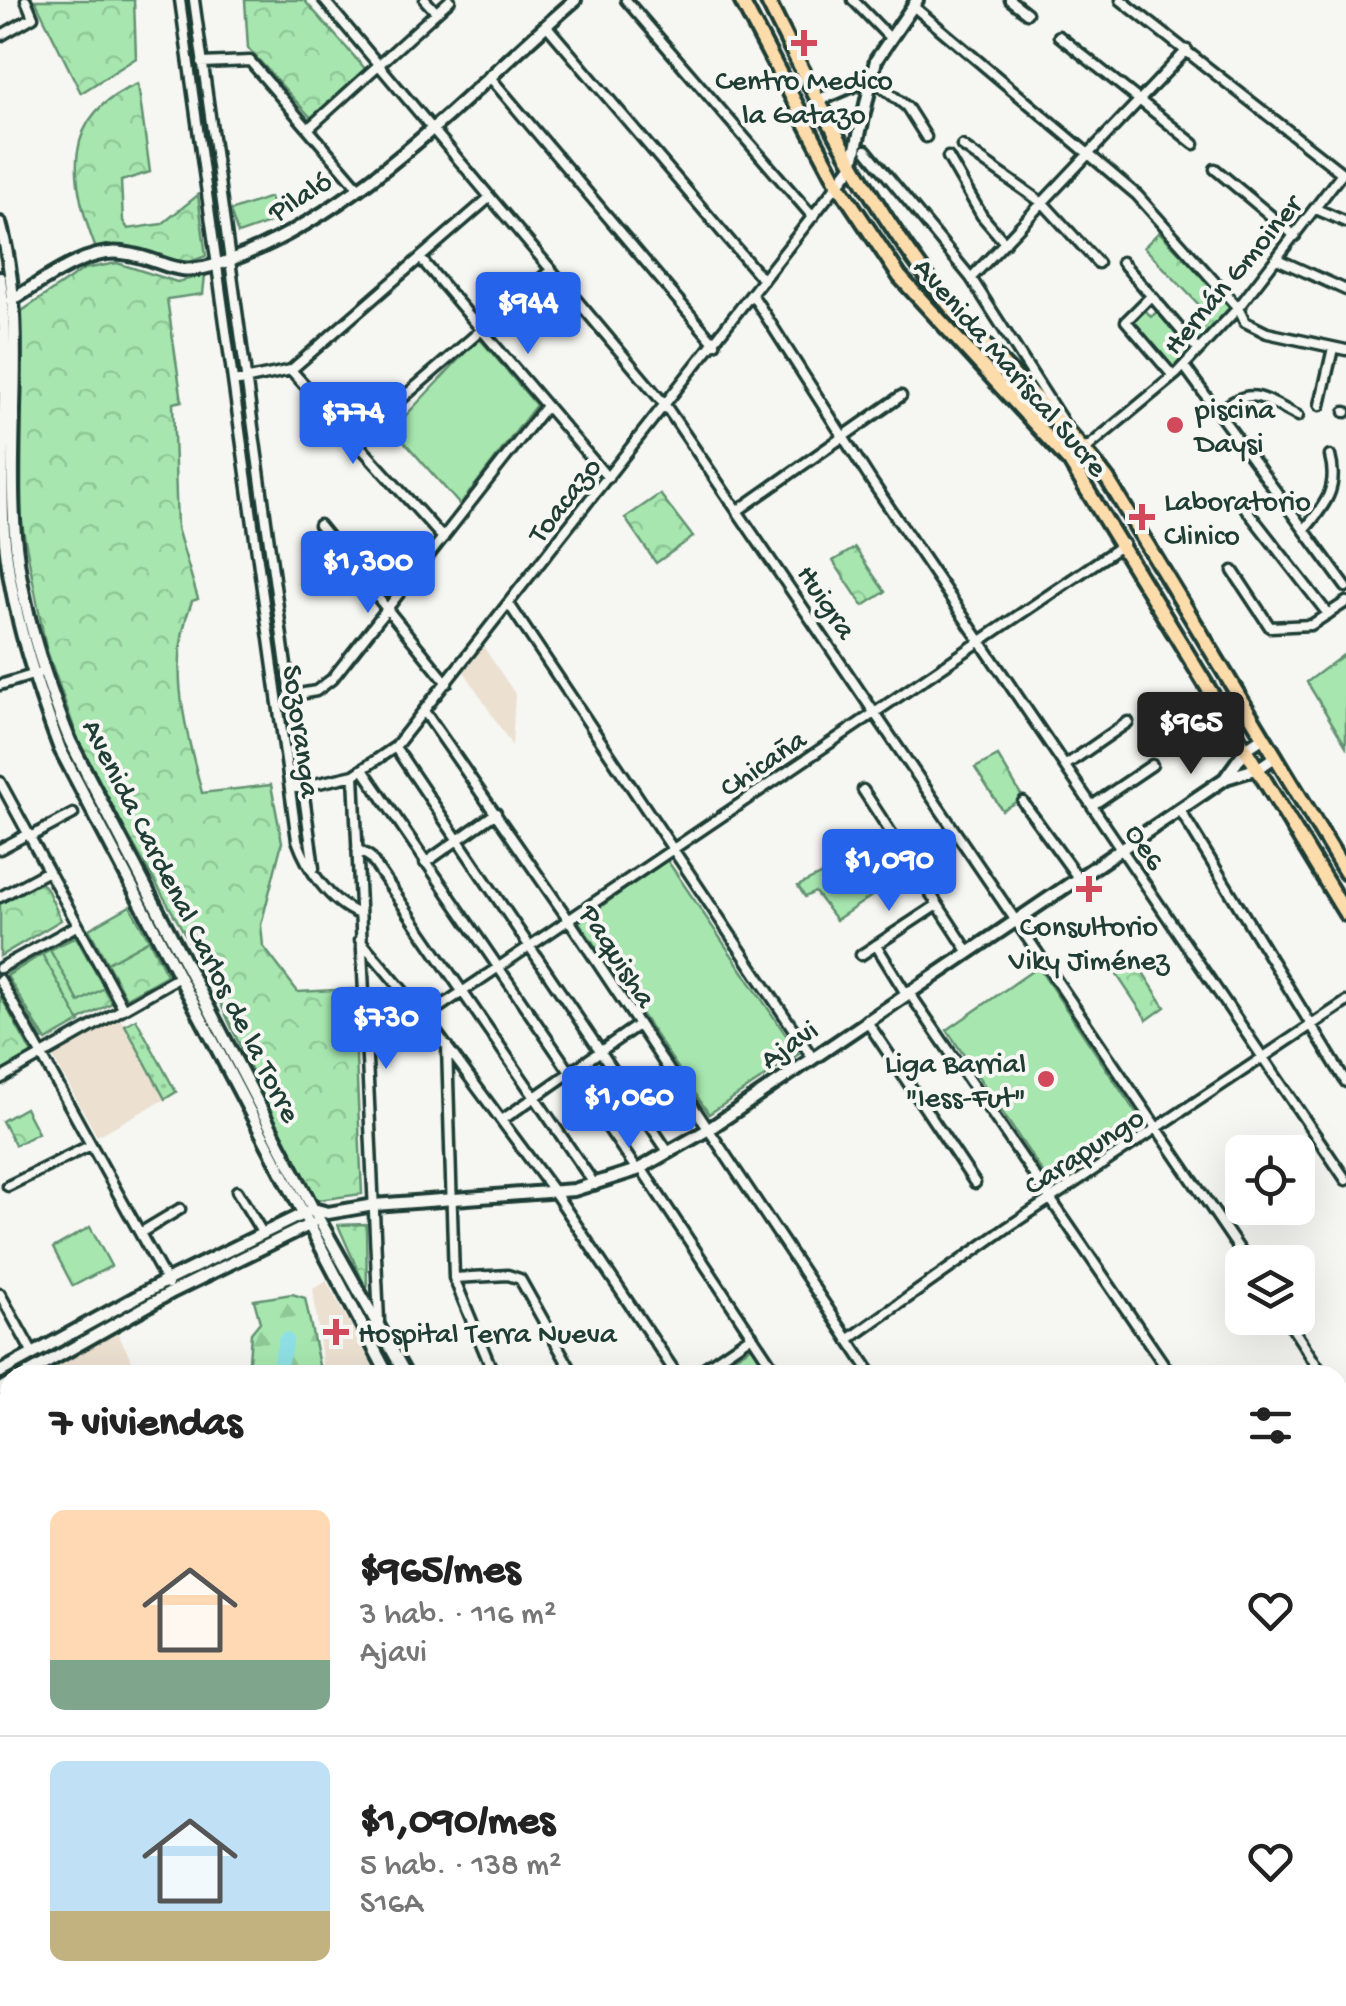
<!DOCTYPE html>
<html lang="es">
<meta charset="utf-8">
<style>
body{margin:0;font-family:"Gochi Hand",sans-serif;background:#f2f2f2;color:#222;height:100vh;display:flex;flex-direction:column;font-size:38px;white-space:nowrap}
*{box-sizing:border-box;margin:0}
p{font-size:32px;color:#767676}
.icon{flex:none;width:55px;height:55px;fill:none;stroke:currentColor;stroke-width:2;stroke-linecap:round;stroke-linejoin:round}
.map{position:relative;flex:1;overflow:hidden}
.side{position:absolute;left:0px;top:1365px;width:1348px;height:642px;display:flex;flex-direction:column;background:#fff;border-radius:30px 30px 0 0;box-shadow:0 10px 40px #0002}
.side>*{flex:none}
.buttons{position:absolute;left:1225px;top:1135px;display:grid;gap:20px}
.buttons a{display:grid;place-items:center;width:90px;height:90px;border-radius:15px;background:#fff;box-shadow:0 10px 40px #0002;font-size:50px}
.price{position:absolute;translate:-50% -85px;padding:0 22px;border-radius:10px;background:#2563eb;color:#fff;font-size:32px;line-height:65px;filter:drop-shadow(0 2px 5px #0008)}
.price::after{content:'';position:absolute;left:50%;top:60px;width:30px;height:22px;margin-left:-15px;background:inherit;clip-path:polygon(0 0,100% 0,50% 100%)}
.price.current{background:#222;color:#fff}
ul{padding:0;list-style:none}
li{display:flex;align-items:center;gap:30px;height:250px;padding:0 50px}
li+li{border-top:2px solid #e0e0e0}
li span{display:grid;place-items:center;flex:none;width:280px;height:200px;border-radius:15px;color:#555}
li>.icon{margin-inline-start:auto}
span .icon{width:120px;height:120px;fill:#fffc;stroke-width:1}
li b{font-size:42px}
h2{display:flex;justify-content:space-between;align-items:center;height:120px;padding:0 50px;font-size:42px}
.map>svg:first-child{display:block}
.built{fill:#ece0d1}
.grass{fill:url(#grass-dots);stroke:#639272;stroke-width:2.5}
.forest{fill:url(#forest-firs);stroke:#639272;stroke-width:2.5}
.park{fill:url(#park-crowns);stroke:#639272;stroke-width:2.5}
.pitch{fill:#a7e7af;stroke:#639272;stroke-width:2.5}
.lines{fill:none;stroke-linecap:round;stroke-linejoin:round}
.river{stroke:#8ee0e4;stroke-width:15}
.minor-casing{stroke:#1f3d34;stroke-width:15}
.tertiary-casing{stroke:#1f3d34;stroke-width:18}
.primary-casing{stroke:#1f3d34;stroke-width:20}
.minor{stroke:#f6f6f2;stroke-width:8}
.tertiary{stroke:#f6f6f2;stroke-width:10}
.primary{stroke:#fddcac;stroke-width:12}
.poi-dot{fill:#d1495b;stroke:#f6f6f2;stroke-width:4}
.labels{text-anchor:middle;stroke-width:8;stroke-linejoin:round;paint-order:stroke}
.poi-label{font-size:30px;fill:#1f3d34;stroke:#f6f6f2;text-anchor:start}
.street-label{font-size:30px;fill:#1f3d34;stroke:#f6f6f2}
</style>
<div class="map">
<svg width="1346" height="2006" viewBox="0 0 1346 2006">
<defs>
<pattern id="grass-dots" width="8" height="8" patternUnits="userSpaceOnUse" patternTransform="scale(2.5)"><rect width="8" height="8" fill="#a7e7af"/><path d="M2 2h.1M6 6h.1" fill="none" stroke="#8fc797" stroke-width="1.8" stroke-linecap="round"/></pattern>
<pattern id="forest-firs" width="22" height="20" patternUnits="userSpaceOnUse" patternTransform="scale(2.5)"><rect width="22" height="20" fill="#a7e7af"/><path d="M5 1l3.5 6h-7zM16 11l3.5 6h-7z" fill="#8fc797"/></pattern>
<pattern id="park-crowns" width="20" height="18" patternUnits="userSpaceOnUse" patternTransform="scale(2.5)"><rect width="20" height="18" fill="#a7e7af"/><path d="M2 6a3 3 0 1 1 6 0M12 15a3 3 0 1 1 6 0" fill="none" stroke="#8fc797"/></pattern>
</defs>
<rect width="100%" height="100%" fill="#f6f6f2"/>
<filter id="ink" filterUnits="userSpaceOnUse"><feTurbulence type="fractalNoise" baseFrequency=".01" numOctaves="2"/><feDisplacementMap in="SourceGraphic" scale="20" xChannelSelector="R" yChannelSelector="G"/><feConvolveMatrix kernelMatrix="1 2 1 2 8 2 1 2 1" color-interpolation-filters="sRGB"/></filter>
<g filter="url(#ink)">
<path class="built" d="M483,646L515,694L512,746L462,668Z
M120,1018L165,1099L97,1136L53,1057Z
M327,1281V1282L378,1375H324L313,1289Z
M117,1332L139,1375H38Z
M10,1390V1730L0,1723V1396Z"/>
<path class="grass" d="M136,1019L176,1092L165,1099L125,1025Z"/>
<path class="forest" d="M292,1294L305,1298L321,1375H248L251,1333L260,1322L254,1300Z
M9,1732L10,1884L0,1894V1737Z
M50,1998H163L169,2006H51Z"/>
<path class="park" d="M35,0H134L136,58L81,93Z
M245,0H304L368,72L314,121L248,48Z
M138,84L150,172L121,181L123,221L128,229L162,224L198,195L206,256L187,263L130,248L96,249C70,182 59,115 138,84Z
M1159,232L1233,308L1197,343L1182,328L1202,308L1144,247Z
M117,263L177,282L205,275L203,294L167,299L182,401L173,403L177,528L198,599L192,601C166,665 186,729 202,793L271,785L282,842L261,925L263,946L298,992L353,989L362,1194L311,1201L204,967L86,762L46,648L21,519L22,311L84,269Z
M660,494L693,537L656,563L625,518Z
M855,548L885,592L863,606L833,561Z
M998,756L1023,798L1002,810L975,768Z
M850,850L879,891L836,920L815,892L805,897L798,886L836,867L832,860Z
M38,882L46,887L61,920L0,956V903Z
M73,937L112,1003L42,1040L7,973Z
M149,940L167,975L126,998L107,963Z
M1135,960L1165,1007L1147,1020L1115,972Z
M0,995L33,1056L0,1075Z
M25,1108L38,1133L15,1145L2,1121Z
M366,1224L367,1291L338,1225Z
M752,1346L771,1375H706Z"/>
<path class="pitch" d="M270,197L278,220L238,234L230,211Z
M1142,306L1151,317L1159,310L1194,350L1171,370L1127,319Z
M479,338L536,405L460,505L393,429Z
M1346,653V746L1307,682Z
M667,860L799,1054L709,1114L579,922Z
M130,906L149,940L107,963L89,929Z
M76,937L104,988L79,1002L50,950Z
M42,954L80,1022L46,1041L7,976Z
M1038,967L1146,1128L1053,1188L947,1030Z
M90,1227L111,1266L73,1286L53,1248Z
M1346,1555V1689L1338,1686V1563Z
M0,1600L10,1607V1697L0,1690Z"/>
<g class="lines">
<path class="river" d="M277,1375L286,1340
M0,1813L10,1804
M109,1998L114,2006"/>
<defs>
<path id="minor" d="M180,0L297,840C307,868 329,902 359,914
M194,0L314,868
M324,0L665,405L1248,1262
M425,0L436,12
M626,0L813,217
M853,0L889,37
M1010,0L1027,13
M913,6L1137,195L1238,308L1245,322L1267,333L1346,350
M546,25L763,280
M0,36L33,17L26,0
M1059,36L1194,144
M202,63L250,61L358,187
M489,76L715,344
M872,79L907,107L926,137
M309,128L450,0
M962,146L1044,204L1098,263
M866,150L971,278L1063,422
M948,157L982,216L1005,243
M1215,169L1295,236
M1316,209L1346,222
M421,259L608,478
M1277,259L1346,290
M1122,262L1198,350
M971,278L1187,50
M753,296L872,482L1346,1180
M1151,296L1126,321L1173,376
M1184,366L1346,587
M291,370L443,538
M239,381L291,370L489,198
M1320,405L1333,348
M391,408L551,270
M1345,412H1346
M1218,413C1251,383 1263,399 1298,416
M1070,462L1176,374L1238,308L1342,173L1121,0
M740,509L901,396
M1246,509L1328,614
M319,525L447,683
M1305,529C1325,505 1339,488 1330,456
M1233,571L1270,627L1311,625L1346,602
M509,604L812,1057
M0,685L39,673
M288,696L316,691L332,679L546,406
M424,711L569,920L872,1375
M395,747L669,1153
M1066,765L1128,722
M364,771L637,1170
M354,775L379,1321
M0,782L123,1008
M297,788L354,775L395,747L838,184
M863,790L968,951
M1023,802L1078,878
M1093,805L1152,765
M1180,810L1346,1082
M30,837L73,814
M0,849L28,834
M357,849L370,857L595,1185
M425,863L496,813
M0,897L48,871
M360,940L425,1017L555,1193L677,1375
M876,945L905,992
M861,955L937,905
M0,968L78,925
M0,980L168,1284
M908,991L1171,1375
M425,1017L1124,544
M866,1020L975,1183
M447,1046L454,1278L494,1375
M0,1079L179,977
M502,1120L638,1025
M641,1168L778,1375
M8,1186L91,1145
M237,1191L263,1234
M140,1233L180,1209
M454,1278L508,1275L520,1279L574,1375
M0,1294L33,1354
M1286,1318L1323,1375
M848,1340L1008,1227L1346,1002
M694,1375L752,1335
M1338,1405L1346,1393
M1338,1559L1346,1547
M1338,1709L1346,1712
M1338,1784L1346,1776
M0,1896L10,1887
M1338,1915L1346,1908
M0,1918L10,1929
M1338,1979L1346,1982
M209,1998L217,2006
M276,1998L283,2006
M516,1998L524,2006
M563,1998L571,2006
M615,1998L622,2006
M683,1998L691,2006
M742,1998L749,2006
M1013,1998L1036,2006
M1144,1998L1159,2003
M1225,2003L1233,1998
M307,2006L316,1998
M376,2006L386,1998
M442,2006L451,1998
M499,2006L508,1998
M652,2006L663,1998
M946,2006L958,1998L966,2006
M1041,2006L1045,1998"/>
<path id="tertiary" d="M817,101L870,78
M838,184L852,166L876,60L917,0
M0,223C27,321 8,421 14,520C18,596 42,671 70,741L313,1209L406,1375
M0,278C11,357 0,438 3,517C7,597 32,674 60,749L388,1375
M12,300C42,282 86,248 122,253C169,259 171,281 225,262C362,213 467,93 575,0
M1226,777L1247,748L1264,737
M0,1372L166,1281L313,1209L328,1213L374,1205L574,1190L637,1170L709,1129L1226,778L1259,768L1276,756
M25,1375L172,1292L311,1224
M0,1389L10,1383
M813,1998L821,2006
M876,1998L884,2006"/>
<path id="primary" d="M741,0L838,184L900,277L1070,462L1346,914
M767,0C819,105 871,208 945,300C996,363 1059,416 1108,480L1346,873"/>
</defs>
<use href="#minor" class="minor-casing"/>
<use href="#tertiary" class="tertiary-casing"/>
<use href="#primary" class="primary-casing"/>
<use href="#minor" class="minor"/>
<use href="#tertiary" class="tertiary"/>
<use href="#primary" class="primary"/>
</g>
</g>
<g class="poi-dot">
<path d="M799 28h10v10h10v10h-10v10h-10v-10h-10v-10h10z"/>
<circle cx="1175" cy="425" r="10"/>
<path d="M1137 502h10v10h10v10h-10v10h-10v-10h-10v-10h10z"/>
<path d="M1084 874h10v10h10v10h-10v10h-10v-10h-10v-10h10z"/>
<circle cx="1046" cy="1079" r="10"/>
<path d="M331 1317h10v10h10v10h-10v10h-10v-10h-10v-10h10z"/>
</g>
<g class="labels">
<g class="poi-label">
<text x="804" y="89" text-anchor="middle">Centro Medico<tspan x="804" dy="34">la Gatazo</tspan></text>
<text x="1195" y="418">piscina<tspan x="1195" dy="34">Daysi</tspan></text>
<text x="1164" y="510">Laboratorio<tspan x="1164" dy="34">Clinico</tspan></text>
<text x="1089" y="935" text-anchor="middle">Consultorio<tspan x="1089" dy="34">Viky Jiménez</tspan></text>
<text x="1026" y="1072" text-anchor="end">Liga Barrial<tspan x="1026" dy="34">"Iess-Fut"</tspan></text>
<text x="358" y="1342">Hospital Terra Nueva</text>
</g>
<g class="street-label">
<text transform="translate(299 195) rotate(-32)" y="10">Pilaló</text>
<text transform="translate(1231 274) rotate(-50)" y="10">Hernán Gmoiner</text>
<text transform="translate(1012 366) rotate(49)" y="10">Avenida Mariscal Sucre</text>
<text transform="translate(563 499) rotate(-52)" y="10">Toacazo</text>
<text transform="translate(828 601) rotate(56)" y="10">Huigra</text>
<text transform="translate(303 731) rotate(82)" y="10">Sozoranga</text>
<text transform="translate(762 762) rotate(-34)" y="10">Chicaña</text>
<text transform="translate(1147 846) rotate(56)" y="10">Oe6</text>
<text transform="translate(193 920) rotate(63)" y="10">Avenida Cardenal Carlos de la Torre</text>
<text transform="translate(619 955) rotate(57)" y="10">Paquisha</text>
<text transform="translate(788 1043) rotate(-35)" y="10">Ajavi</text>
<text transform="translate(1083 1150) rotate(-33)" y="10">Carapungo</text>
</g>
</g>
</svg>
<div class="buttons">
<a><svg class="icon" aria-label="locate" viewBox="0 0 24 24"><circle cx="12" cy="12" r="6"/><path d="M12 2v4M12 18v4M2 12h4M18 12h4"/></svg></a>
<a><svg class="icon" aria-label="layers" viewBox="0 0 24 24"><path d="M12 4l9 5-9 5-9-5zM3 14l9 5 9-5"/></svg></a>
</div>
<b class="price" style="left:528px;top:357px">$944</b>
<b class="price" style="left:353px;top:467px">$774</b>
<b class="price" style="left:368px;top:616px">$1,300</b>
<b class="price current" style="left:1191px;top:777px">$965</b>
<b class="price" style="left:889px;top:914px">$1,090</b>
<b class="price" style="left:386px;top:1072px">$730</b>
<b class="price" style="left:629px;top:1151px">$1,060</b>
<section class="side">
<h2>7 viviendas<svg class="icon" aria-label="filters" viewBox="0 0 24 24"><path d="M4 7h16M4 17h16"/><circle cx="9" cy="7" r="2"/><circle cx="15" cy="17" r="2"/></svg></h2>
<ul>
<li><span style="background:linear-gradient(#ffd9b3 75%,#7fa58c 0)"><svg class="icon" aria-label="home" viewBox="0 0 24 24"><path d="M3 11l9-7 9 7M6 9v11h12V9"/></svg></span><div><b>$965/mes</b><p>3 hab. · 116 m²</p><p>Ajavi</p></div><svg class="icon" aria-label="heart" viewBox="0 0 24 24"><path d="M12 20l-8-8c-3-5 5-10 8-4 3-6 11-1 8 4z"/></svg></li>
<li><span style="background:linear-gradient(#bfe0f5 75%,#c2b280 0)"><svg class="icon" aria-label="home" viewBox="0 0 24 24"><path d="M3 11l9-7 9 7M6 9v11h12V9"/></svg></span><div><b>$1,090/mes</b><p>5 hab. · 138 m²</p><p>S16A</p></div><svg class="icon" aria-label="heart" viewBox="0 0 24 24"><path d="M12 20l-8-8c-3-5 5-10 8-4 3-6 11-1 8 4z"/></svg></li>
</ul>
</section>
</div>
